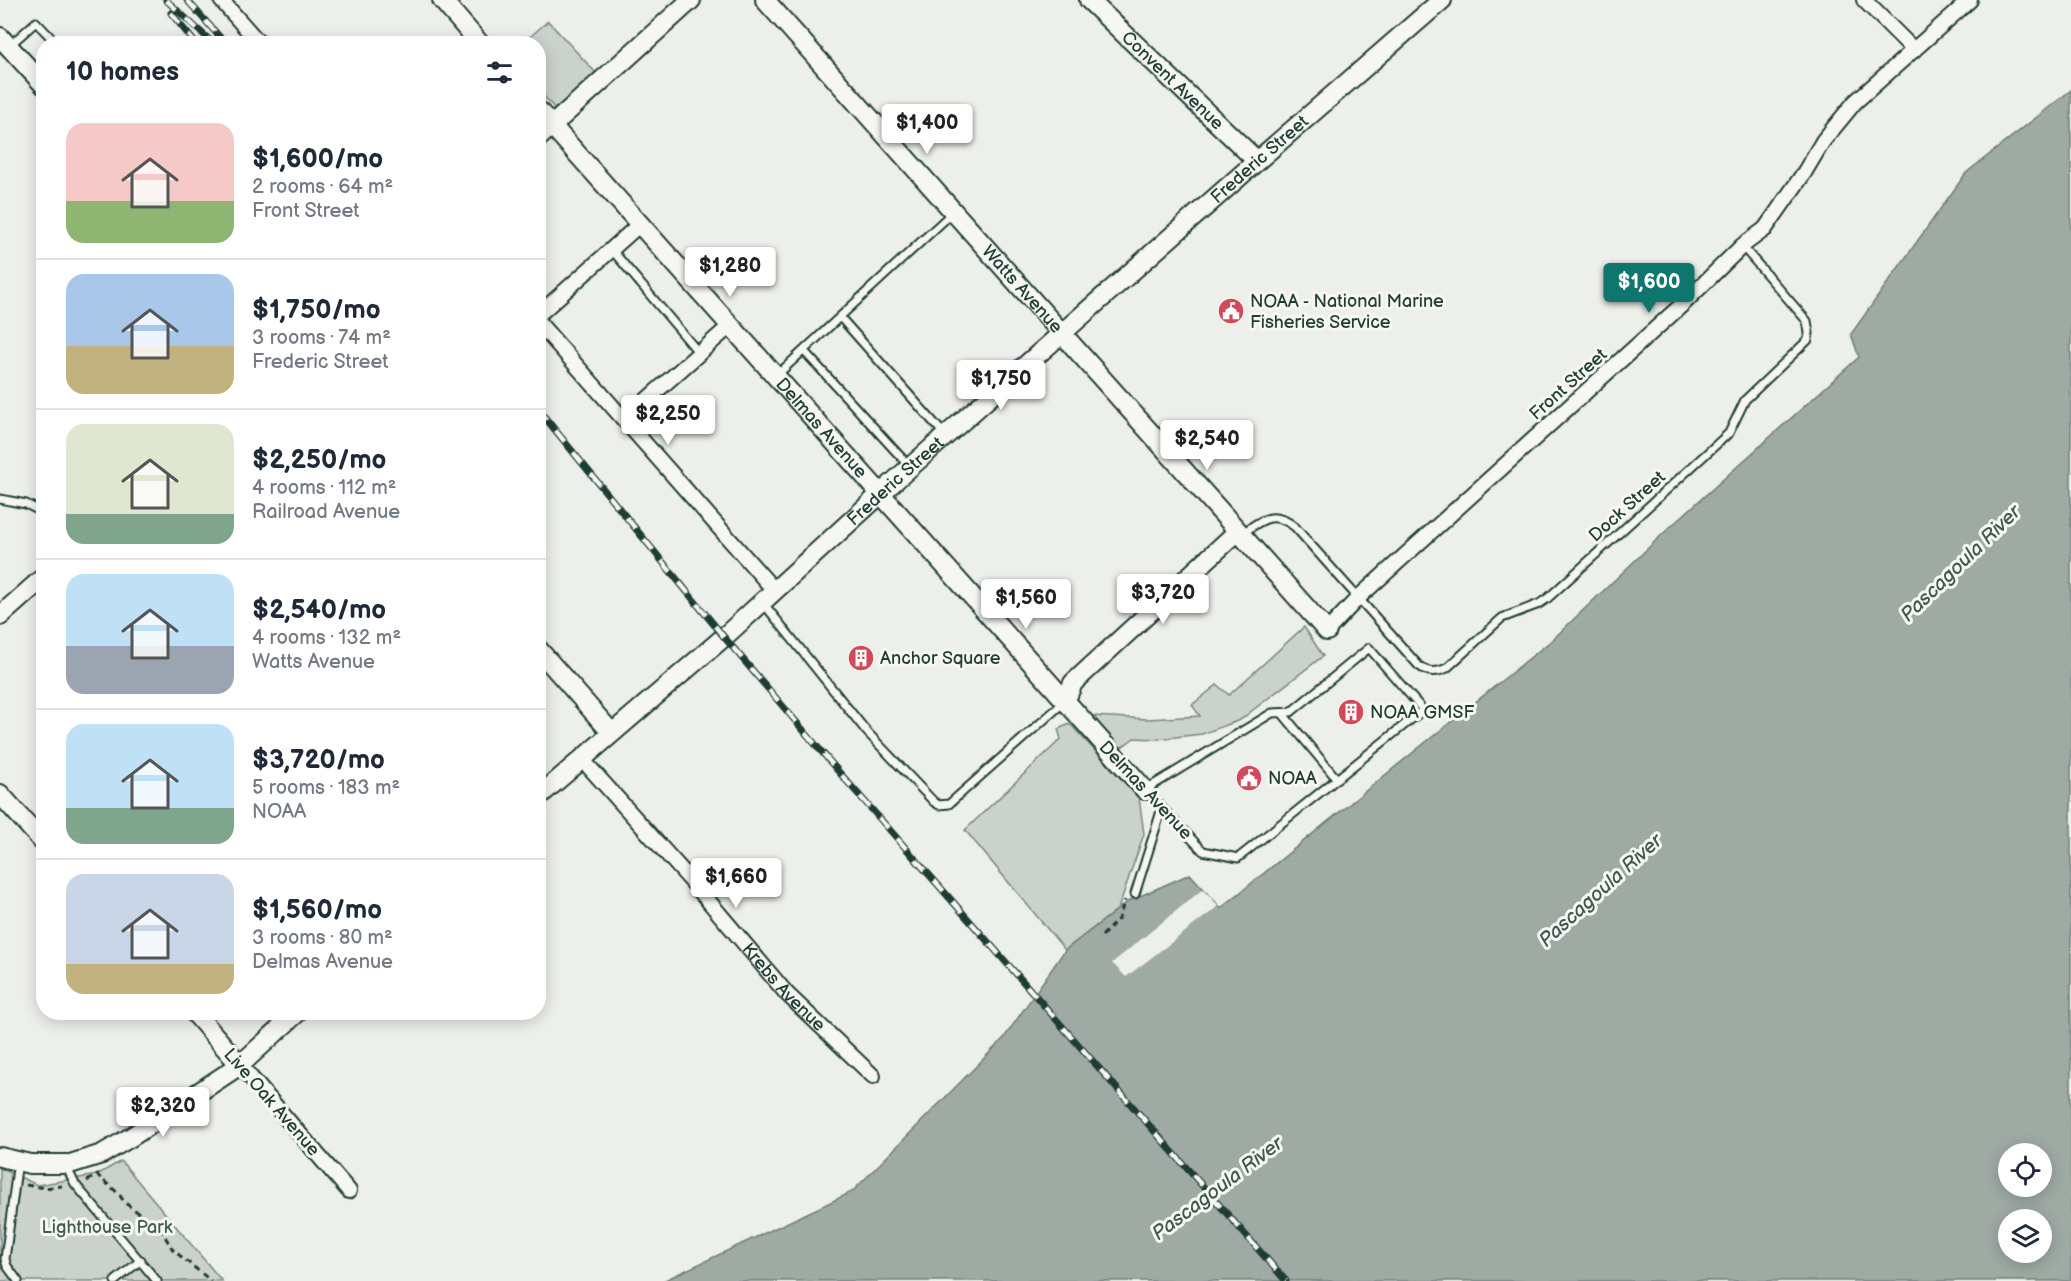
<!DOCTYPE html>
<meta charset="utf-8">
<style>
body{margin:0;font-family:"Balsamiq Sans",sans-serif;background:#f2f2f3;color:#1f2937;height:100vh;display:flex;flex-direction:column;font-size:22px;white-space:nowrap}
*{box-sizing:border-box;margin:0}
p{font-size:20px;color:#747a83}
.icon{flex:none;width:33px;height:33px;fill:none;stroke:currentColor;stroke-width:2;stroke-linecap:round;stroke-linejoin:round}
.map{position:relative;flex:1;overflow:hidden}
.side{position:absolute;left:36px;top:36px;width:510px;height:984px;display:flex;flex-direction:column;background:#fff;border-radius:24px;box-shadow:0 3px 15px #0003}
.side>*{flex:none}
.controls{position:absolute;left:1998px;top:1143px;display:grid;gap:12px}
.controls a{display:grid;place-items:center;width:54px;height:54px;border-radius:50%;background:#fff;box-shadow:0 3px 15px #0003;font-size:30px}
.price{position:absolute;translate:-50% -51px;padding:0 14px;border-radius:6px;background:#fff;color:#222;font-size:20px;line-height:39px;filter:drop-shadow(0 2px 3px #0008)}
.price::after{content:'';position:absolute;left:50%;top:36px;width:18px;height:14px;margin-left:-9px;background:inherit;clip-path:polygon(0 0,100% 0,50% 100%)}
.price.active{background:#0f766e;color:#fff}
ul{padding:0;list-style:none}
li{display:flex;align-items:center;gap:18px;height:150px;padding:0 30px}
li+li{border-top:2px solid #e0e1e3}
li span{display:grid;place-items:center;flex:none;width:168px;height:120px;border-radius:18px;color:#555}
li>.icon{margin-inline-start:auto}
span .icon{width:72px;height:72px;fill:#fffc;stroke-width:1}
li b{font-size:26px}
h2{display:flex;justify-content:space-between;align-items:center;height:72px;padding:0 30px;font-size:26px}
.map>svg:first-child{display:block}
.green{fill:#cbd2cc;stroke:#758880;stroke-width:1.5}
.water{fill:#9faaa4;stroke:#6c7e77;stroke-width:1.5;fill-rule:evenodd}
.pier{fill:#edefea}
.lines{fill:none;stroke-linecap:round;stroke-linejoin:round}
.lane-casing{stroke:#1f3d34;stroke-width:11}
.street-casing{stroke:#1f3d34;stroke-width:18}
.secondary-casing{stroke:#1f3d34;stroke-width:22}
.path{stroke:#1f3d34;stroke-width:3;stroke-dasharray:6 4.5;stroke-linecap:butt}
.lane{stroke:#f6f6f2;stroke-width:7}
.street{stroke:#f6f6f2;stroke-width:14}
.secondary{stroke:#f6f6f2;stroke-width:18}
.rail-casing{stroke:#1f3d34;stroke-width:7}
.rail{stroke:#f6f6f2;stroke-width:4.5;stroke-dasharray:14;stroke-linecap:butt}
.labels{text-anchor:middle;stroke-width:6;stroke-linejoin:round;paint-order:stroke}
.street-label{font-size:18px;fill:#1f3d34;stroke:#f6f6f2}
.poi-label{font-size:18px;fill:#1f3d34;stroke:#f6f6f2;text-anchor:start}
.park-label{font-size:18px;fill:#415b52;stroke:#f6f6f2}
.water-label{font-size:20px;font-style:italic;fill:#3f5850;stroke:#f6f6f2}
</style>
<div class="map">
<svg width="2071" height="1281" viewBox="0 0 2071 1281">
<rect width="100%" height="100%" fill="#edefea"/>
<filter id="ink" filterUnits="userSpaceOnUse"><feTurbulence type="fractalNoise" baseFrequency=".0167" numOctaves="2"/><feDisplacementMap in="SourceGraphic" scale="12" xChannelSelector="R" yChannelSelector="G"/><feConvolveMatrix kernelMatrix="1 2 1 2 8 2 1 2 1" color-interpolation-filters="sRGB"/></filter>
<g filter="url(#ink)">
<path class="green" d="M548,21L596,73L555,109L539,90L538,44L523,43Z
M1304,627L1323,656L1240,720L1202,734L1158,739L1134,738L1118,750L1093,716L1148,719L1200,716L1192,705L1217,685L1229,695Z
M1070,724L1139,798L1144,834L1118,909L1065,950L965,830L1061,739L1058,729Z
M121,1161L222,1281H0V1168L37,1185L97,1175Z"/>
<path class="water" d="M2071,90V1281H663L852,1192L1004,1038L1065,950L1129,901L1190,874L1221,908L1552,640L1669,528L1859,357L1851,334L1966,173ZM2008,1154H2042V1186H2008ZM2008,1220H2042V1252H2008Z"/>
<path class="pier" d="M1203,889L1219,906L1126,977L1112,963Z"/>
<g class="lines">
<defs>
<path id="lane" d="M9,46L36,22L57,44
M612,250L699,353
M840,317L944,434
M804,351L910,467
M776,376L953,212
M0,499L26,504L44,513
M1243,533C1262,519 1274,510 1295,527L1419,666C1429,673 1436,673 1447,668L1502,618L1539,604L1548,598L1729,433L1745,400L1808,340L1809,333L1807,321L1742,246
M764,604L867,732L934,802L939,805L949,804L1063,703
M1369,648L1423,710L1238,858L1203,851L1145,790L1272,713L1291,712Z
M1282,713L1337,779
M1135,894L1162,808
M18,1161L5,1259L7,1266L18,1281
M66,1166L75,1184L157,1281
M115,1281L141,1260"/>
<g id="street">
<path d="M221,0L260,44"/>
<path d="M1864,0L1914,50"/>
<path d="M538,315L640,224"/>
<path d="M538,322L774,590"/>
<path d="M624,420L731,325"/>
<path d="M1327,631L1358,598L1685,302L1742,246L1765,229L1804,173L1823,141L1855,102L1970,0"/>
<path id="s1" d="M581,758L695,885L787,994L873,1076"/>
<path d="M240,1065L349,1191"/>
</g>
<g id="secondary">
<path d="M442,0L480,44"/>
<path id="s2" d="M765,0L1327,631"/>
<path id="s3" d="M1089,0L1257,161"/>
<path d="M0,37L44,85"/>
<path id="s4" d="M538,110L1145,790"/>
<path d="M538,138L691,0"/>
<path d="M0,616L44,577"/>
<path d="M538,649L611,732"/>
<path d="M1065,702L1073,683L1237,532"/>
<path d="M0,794L44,843"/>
<path id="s5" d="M538,797L724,637L899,477L1257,161L1442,0"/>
<path d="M194,1012L240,1065"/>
<path d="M0,1157L30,1164H70L102,1154L131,1137L240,1065L298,1012"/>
</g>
</defs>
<use href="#lane" class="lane-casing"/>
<use href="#street" class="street-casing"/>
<use href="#secondary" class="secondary-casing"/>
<path class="path" d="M1102,936L1119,918L1125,900
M87,1181L97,1175L119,1194L125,1203L160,1228L173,1250L211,1281
M26,1185L45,1188L62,1186"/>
<use href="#lane" class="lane"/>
<use href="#street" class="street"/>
<use href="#secondary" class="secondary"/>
<defs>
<path id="rail" d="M166,0L214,44
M187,0L226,44
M171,13L196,44
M538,409L724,637L838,771L1286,1281"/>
</defs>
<use href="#rail" class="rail-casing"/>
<use href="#rail" class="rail"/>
</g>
</g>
<defs>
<symbol id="civic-disc" viewBox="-11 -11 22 22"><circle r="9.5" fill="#d1495b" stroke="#f6f6f2"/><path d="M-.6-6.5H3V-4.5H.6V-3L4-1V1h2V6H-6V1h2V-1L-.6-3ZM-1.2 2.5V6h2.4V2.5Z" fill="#fff"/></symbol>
<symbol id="building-disc" viewBox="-11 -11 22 22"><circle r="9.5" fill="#d1495b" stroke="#f6f6f2"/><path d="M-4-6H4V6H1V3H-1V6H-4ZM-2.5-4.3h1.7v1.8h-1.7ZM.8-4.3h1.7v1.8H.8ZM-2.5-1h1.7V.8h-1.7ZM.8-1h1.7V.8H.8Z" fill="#fff"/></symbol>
</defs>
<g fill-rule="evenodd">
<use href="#civic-disc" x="1216" y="296" width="30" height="30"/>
<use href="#building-disc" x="846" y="643" width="30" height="30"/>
<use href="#building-disc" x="1336" y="697" width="30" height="30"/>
<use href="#civic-disc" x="1234" y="763" width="30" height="30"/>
</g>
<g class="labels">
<g class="street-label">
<text dy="6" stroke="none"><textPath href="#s3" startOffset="116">Convent Avenue</textPath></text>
<text dy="6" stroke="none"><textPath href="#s5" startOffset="963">Frederic Street</textPath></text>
<text dy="6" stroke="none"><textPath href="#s2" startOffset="387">Watts Avenue</textPath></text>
<text transform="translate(1568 384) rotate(-42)" y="6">Front Street</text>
<text dy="6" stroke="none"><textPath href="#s4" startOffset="426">Delmas Avenue</textPath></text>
<text dy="6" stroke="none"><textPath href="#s5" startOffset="477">Frederic Street</textPath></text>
<text transform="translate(1627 506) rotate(-42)" y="6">Dock Street</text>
<text transform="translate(1146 790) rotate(47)" y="6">Delmas Avenue</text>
<text dy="6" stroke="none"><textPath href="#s1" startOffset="306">Krebs Avenue</textPath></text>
<text transform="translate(272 1102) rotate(49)" y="6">Live Oak Avenue</text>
</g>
<g class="poi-label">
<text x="1250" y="307">NOAA - National Marine<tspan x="1250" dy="21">Fisheries Service</tspan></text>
<text x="880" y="664">Anchor Square</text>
<text x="1370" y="718">NOAA GMSF</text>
<text x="1268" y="784">NOAA</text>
</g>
<g class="park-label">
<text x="107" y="1233">Lighthouse Park</text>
</g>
<g class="water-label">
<text transform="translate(1960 563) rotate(-44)" y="7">Pascagoula River</text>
<text transform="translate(1600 890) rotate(-42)" y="7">Pascagoula River</text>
<text transform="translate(1217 1188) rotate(-37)" y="7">Pascagoula River</text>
</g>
</g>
</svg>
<div class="controls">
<a><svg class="icon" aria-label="locate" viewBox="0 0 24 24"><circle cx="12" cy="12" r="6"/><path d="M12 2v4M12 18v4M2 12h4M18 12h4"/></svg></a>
<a><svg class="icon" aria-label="layers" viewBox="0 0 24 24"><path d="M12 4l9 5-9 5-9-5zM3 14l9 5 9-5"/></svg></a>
</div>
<b class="price" style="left:927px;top:155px">$1,400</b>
<b class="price" style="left:730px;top:298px">$1,280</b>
<b class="price active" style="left:1649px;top:314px">$1,600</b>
<b class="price" style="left:1001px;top:411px">$1,750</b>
<b class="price" style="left:668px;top:446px">$2,250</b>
<b class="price" style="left:1207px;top:471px">$2,540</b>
<b class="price" style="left:1163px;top:625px">$3,720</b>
<b class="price" style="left:1026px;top:630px">$1,560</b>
<b class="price" style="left:736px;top:909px">$1,660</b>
<b class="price" style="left:163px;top:1138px">$2,320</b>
<section class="side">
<h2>10 homes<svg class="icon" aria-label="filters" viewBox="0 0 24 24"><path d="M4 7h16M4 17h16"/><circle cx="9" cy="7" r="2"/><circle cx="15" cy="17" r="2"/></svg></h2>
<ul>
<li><span style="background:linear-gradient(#f6c9c9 65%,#8fb573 0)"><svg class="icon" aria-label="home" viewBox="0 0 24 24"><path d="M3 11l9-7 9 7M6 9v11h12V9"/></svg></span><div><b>$1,600/mo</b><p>2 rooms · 64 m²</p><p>Front Street</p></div></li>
<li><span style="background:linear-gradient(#a9c7e8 60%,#c2b280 0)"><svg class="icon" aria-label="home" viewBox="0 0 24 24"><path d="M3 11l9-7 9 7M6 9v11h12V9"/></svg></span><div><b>$1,750/mo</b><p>3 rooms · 74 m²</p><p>Frederic Street</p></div></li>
<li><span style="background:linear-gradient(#dfe7d0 75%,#7fa58c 0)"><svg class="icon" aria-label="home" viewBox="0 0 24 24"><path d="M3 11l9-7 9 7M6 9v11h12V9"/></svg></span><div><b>$2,250/mo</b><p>4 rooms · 112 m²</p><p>Railroad Avenue</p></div></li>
<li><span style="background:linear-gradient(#bfe0f5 60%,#9aa5b1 0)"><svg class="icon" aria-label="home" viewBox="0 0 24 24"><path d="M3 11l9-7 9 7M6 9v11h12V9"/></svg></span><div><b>$2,540/mo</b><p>4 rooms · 132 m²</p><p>Watts Avenue</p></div></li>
<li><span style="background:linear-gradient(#bfe0f5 70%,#7fa58c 0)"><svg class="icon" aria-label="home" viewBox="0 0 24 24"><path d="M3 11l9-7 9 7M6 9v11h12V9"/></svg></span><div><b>$3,720/mo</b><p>5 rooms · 183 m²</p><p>NOAA</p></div></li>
<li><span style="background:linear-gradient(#c9d6e8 75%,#c2b280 0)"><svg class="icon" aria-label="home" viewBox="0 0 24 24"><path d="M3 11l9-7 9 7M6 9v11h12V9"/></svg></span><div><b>$1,560/mo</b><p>3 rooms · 80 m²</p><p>Delmas Avenue</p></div></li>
</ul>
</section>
</div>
